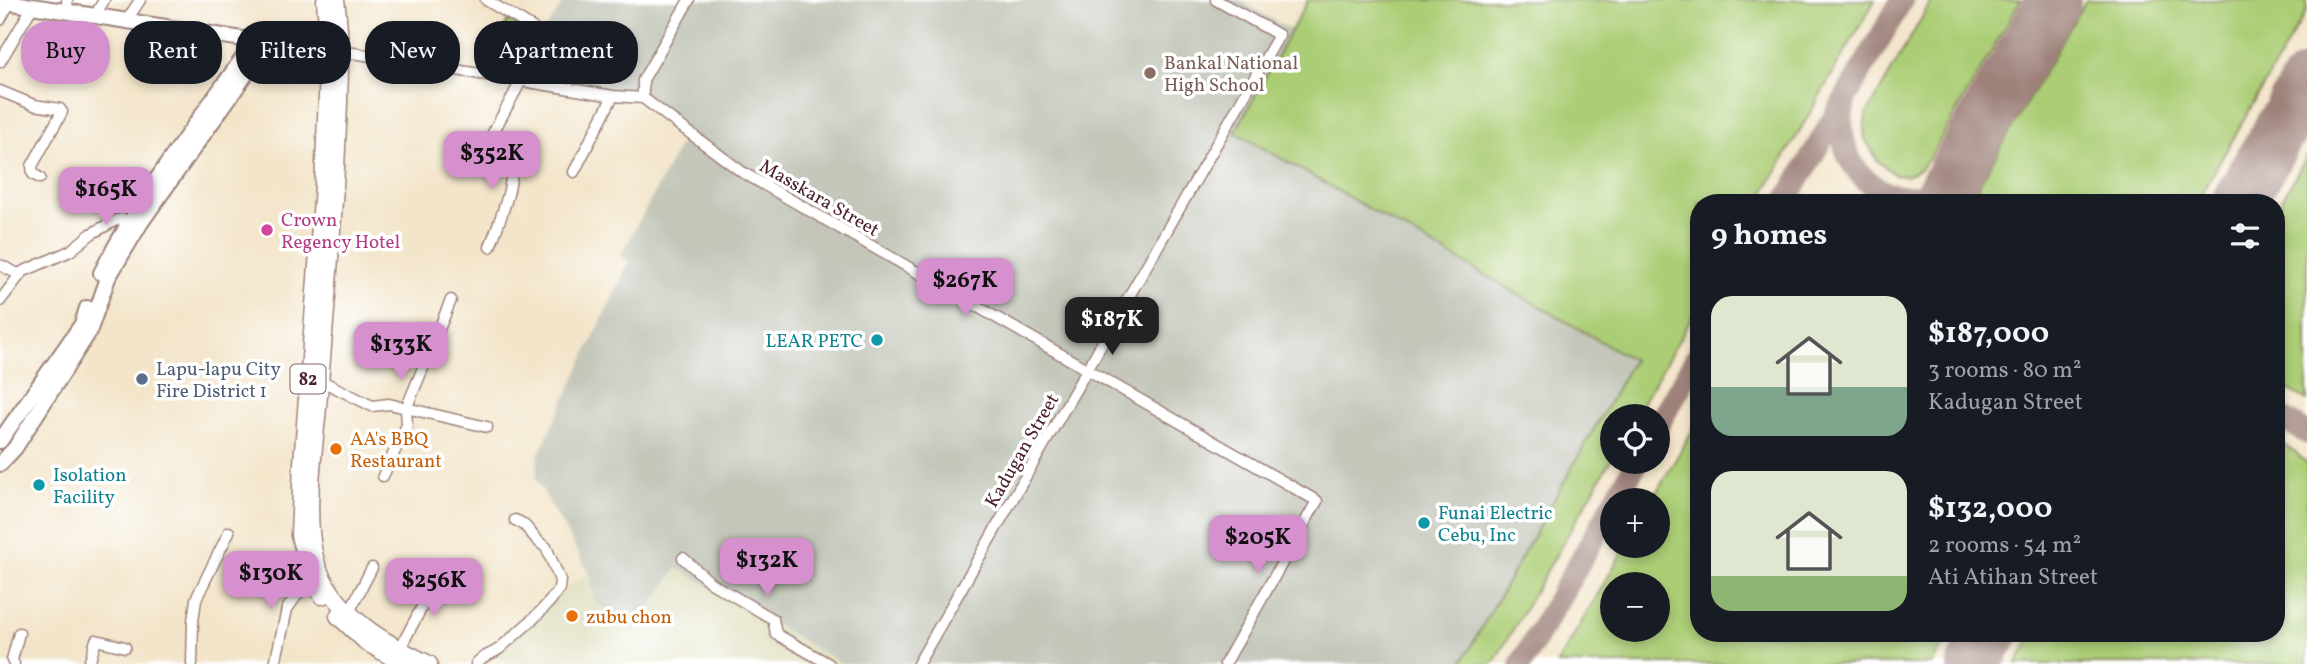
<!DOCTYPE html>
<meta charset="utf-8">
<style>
body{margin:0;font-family:Vollkorn,serif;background:#242831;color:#f1f3f6;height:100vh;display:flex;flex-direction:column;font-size:26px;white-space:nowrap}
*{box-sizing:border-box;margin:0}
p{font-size:23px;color:#9ea1a6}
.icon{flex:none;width:38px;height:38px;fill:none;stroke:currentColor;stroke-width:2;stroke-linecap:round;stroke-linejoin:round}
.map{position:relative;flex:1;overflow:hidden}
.side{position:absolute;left:1690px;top:194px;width:595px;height:448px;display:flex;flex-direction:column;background:#171b24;border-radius:28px;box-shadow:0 4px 10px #0003}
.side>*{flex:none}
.banner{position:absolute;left:21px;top:21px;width:665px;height:63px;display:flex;gap:14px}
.controls{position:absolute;left:1600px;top:404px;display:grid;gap:14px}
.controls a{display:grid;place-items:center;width:70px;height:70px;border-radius:50%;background:#171b24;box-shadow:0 4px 10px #0003;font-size:35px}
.price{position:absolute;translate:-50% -60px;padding:0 16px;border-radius:14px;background:#d690ce;color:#111;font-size:23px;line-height:46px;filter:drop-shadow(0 2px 4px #0008)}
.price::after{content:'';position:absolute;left:50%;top:42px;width:21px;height:16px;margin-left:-10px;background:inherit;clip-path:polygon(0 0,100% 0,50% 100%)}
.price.on{background:#222;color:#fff}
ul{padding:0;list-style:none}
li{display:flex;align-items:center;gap:21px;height:175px;padding:0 21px}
li span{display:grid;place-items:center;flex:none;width:196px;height:140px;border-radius:21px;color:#555}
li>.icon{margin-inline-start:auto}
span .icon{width:84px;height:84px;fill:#fffc;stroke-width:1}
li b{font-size:30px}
h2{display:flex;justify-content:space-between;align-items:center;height:84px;padding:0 21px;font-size:30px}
.tag{padding:0 24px;border-radius:28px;background:#171b24;box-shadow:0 4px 10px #0003;font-size:24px;line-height:63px}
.tag.on{background:#d690ce;color:#111}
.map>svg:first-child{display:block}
.built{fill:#deddbb}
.industrial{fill:#c3c6b9}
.green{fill:#abcd75;stroke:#7a7650;stroke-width:2;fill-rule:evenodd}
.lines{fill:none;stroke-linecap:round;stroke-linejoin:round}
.taxiway{stroke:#9e827a;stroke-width:23}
.runway{stroke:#9e827a;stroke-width:54}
.street-casing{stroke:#9e827a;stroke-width:13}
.secondary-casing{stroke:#9e827a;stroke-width:18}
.primary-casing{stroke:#9e827a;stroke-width:19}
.street{stroke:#fff;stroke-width:10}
.secondary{stroke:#fff;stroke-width:14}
.primary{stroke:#fff;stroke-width:16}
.education-dot{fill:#8d6e63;stroke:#fff;stroke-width:2.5}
.hotel-dot{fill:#d1479c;stroke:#fff;stroke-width:2.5}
.culture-dot{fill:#0f9aa8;stroke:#fff;stroke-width:2.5}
.service-dot{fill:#5c6f8a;stroke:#fff;stroke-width:2.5}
.food-dot{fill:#e8710a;stroke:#fff;stroke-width:2.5}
.labels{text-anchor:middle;stroke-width:7;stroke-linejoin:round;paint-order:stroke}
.shield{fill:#fff;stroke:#80626b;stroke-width:2}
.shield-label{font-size:18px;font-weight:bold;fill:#4a1f2b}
.education-label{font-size:19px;fill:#785e54;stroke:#fff;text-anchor:start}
.street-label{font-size:19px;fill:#4a1f2b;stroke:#fff}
.hotel-label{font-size:19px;fill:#b23c85;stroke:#fff;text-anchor:start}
.culture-label{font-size:19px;fill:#0d838f;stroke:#fff;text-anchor:start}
.service-label{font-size:19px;fill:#4e5e75;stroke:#fff;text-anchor:start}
.food-label{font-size:19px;fill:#c56008;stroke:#fff;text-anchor:start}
</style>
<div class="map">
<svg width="2307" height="664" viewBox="0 0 2307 664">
<rect width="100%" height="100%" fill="#fff"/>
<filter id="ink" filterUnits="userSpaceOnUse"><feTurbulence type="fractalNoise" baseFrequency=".0143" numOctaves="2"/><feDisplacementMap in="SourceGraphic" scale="14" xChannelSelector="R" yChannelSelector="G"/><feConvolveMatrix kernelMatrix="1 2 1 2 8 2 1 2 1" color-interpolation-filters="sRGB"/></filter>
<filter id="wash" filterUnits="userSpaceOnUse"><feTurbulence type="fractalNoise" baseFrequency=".00686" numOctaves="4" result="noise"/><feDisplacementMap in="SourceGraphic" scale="28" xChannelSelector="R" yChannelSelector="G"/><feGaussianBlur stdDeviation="1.57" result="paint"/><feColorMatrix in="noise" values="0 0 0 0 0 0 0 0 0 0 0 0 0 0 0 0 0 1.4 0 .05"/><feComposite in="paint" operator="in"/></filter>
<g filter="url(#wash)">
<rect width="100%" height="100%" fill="#f3e5ca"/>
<path class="built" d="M677,568L843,664H508L490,652L583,575L590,574L594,600L633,633Z"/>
<path class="industrial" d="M565,0H1239L1291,30L1236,132L1633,360L1461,664H843L677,568L633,633L594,600L590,574L536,479L538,456L629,262L621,255L683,139L640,96L519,77L538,40Z"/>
<path class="green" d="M1308,0H1875L1758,203H1699V305L1635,416H1612V458L1493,664H1461L1633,360L1235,132Z
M1932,0H2021L1929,159L1920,169L1906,176L1895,175L1878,161L1865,139L1864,129L1866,115Z
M2086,0H2307V10L2196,203H1974L1978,187Z
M508,20L526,29L514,53L496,44Z
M2307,156V400L2277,383V208Z
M1699,419V634H1950L1932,664H1557L1626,546H1657V500H1652ZM1612,584H1657V630H1612Z
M2277,441L2296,453L2307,463V664H2016L2033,634H2277Z"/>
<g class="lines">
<path class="taxiway" d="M1844,105C1837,133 1847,167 1871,184C1881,191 1893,197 1904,203
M1890,194C1915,202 1937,193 1954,173
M1785,203L1902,0
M2277,415L2307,433
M1657,427L1699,353
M1615,500L1637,462
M1521,664L1612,506"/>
<path class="runway" d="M1937,203L2054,0
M2238,203L2307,83
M1974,664L1991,634"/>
</g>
</g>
<g filter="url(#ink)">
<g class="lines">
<defs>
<path id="street" d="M67,0L68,11
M486,0L533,28L534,34L509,79
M96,14L104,0
M0,20L10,2
M127,20L140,0
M341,51L613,96L643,98
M0,62L33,6
M0,91L34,105L60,109L62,112L32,166L33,174L40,178
M643,98L742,172L1317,501L1225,664
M643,98V80L689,0
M482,153L521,81
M574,172L613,96
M490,247C498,224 518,179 510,155C507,146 500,139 494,132
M0,265L18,274
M0,301L22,272L70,251L91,234L116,220L123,219L130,223
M320,380L372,406L389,404L487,427
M383,476L407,425L406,409L451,300
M683,558L711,583L773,619L776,634L829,664
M349,612L372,568
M399,650L430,592L436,572
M14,664L12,660L19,633
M89,664L96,640L125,647
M192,664L193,621L196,599L229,532
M275,664L287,609L310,577
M476,664C481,656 491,655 499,649C519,631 544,612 559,589L560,580L546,547C532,540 530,525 515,520
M918,664L1279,35L1216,0"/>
<path id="secondary" d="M0,1L268,43L340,51
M101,273C143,191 202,116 255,41
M0,441L82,324L87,308
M0,464L15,448L89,332L108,278L142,221L268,43"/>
<path id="primary" d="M336,0C343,49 339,98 337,148C333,234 325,321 318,407C314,453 302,527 319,570C339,617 385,643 429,664
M322,596L310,577L299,535L302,464L323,186L329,50L325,0
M338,616L366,642L403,664"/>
</defs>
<use href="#street" class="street-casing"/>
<use href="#secondary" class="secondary-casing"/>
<use href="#primary" class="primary-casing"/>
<use href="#street" class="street"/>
<use href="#secondary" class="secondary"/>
<use href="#primary" class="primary"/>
</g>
</g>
<circle class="education-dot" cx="1150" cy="73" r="7"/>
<circle class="hotel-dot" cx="267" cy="230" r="7"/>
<g class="culture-dot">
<circle cx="877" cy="340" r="7"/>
<circle cx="39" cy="485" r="7"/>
<circle cx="1424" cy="523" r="7"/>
</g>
<circle class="service-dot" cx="142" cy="379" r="7"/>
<g class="food-dot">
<circle cx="336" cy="449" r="7"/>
<circle cx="572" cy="616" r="7"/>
</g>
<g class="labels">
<rect class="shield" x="290.5" y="364.5" width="35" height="29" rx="5"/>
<g class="shield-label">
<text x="308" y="385">82</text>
</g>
<g class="education-label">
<text x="1164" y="69">Bankal National<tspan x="1164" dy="22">High School</tspan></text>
</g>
<g class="street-label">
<text transform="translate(820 197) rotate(30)" y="7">Masskara Street</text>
<text transform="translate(1021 450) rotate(-60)" y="7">Kadugan Street</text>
</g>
<g class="hotel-label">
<text x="281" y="226">Crown<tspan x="281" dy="22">Regency Hotel</tspan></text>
</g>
<g class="culture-label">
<text x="863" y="347" text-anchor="end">LEAR PETC</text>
<text x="53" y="481">Isolation<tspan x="53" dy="22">Facility</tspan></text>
<text x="1438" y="519">Funai Electric<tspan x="1438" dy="22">Cebu, Inc</tspan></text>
</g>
<g class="service-label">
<text x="156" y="375">Lapu-lapu City<tspan x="156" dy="22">Fire District 1</tspan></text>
</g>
<g class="food-label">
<text x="350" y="445">AA's BBQ<tspan x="350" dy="22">Restaurant</tspan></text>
<text x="586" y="623">zubu chon</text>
</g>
</g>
</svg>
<div class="controls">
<a><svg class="icon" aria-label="locate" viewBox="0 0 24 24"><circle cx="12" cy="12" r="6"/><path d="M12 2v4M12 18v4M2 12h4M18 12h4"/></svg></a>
<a>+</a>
<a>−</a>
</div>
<b class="price" style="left:492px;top:191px">$352K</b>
<b class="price" style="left:106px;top:227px">$165K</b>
<b class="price" style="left:965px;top:318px">$267K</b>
<b class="price on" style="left:1112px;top:357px">$187K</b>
<b class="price" style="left:401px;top:382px">$133K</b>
<b class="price" style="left:1258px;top:575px">$205K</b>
<b class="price" style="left:767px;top:598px">$132K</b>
<b class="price" style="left:271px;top:611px">$130K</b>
<b class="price" style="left:434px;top:618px">$256K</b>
<div class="banner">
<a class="tag on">Buy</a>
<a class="tag">Rent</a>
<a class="tag">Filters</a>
<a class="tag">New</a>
<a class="tag">Apartment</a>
</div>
<section class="side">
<h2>9 homes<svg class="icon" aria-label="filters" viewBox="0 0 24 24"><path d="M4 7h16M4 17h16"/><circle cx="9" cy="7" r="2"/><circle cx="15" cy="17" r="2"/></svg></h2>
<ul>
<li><span style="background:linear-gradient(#dfe7d0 65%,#7fa58c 0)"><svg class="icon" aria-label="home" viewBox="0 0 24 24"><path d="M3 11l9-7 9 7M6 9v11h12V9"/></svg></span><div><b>$187,000</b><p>3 rooms · 80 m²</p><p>Kadugan Street</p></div></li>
<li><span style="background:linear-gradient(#dfe7d0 75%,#8fb573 0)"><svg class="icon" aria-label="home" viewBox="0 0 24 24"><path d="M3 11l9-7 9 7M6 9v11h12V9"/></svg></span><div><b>$132,000</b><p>2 rooms · 54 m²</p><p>Ati Atihan Street</p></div></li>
</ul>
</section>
</div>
